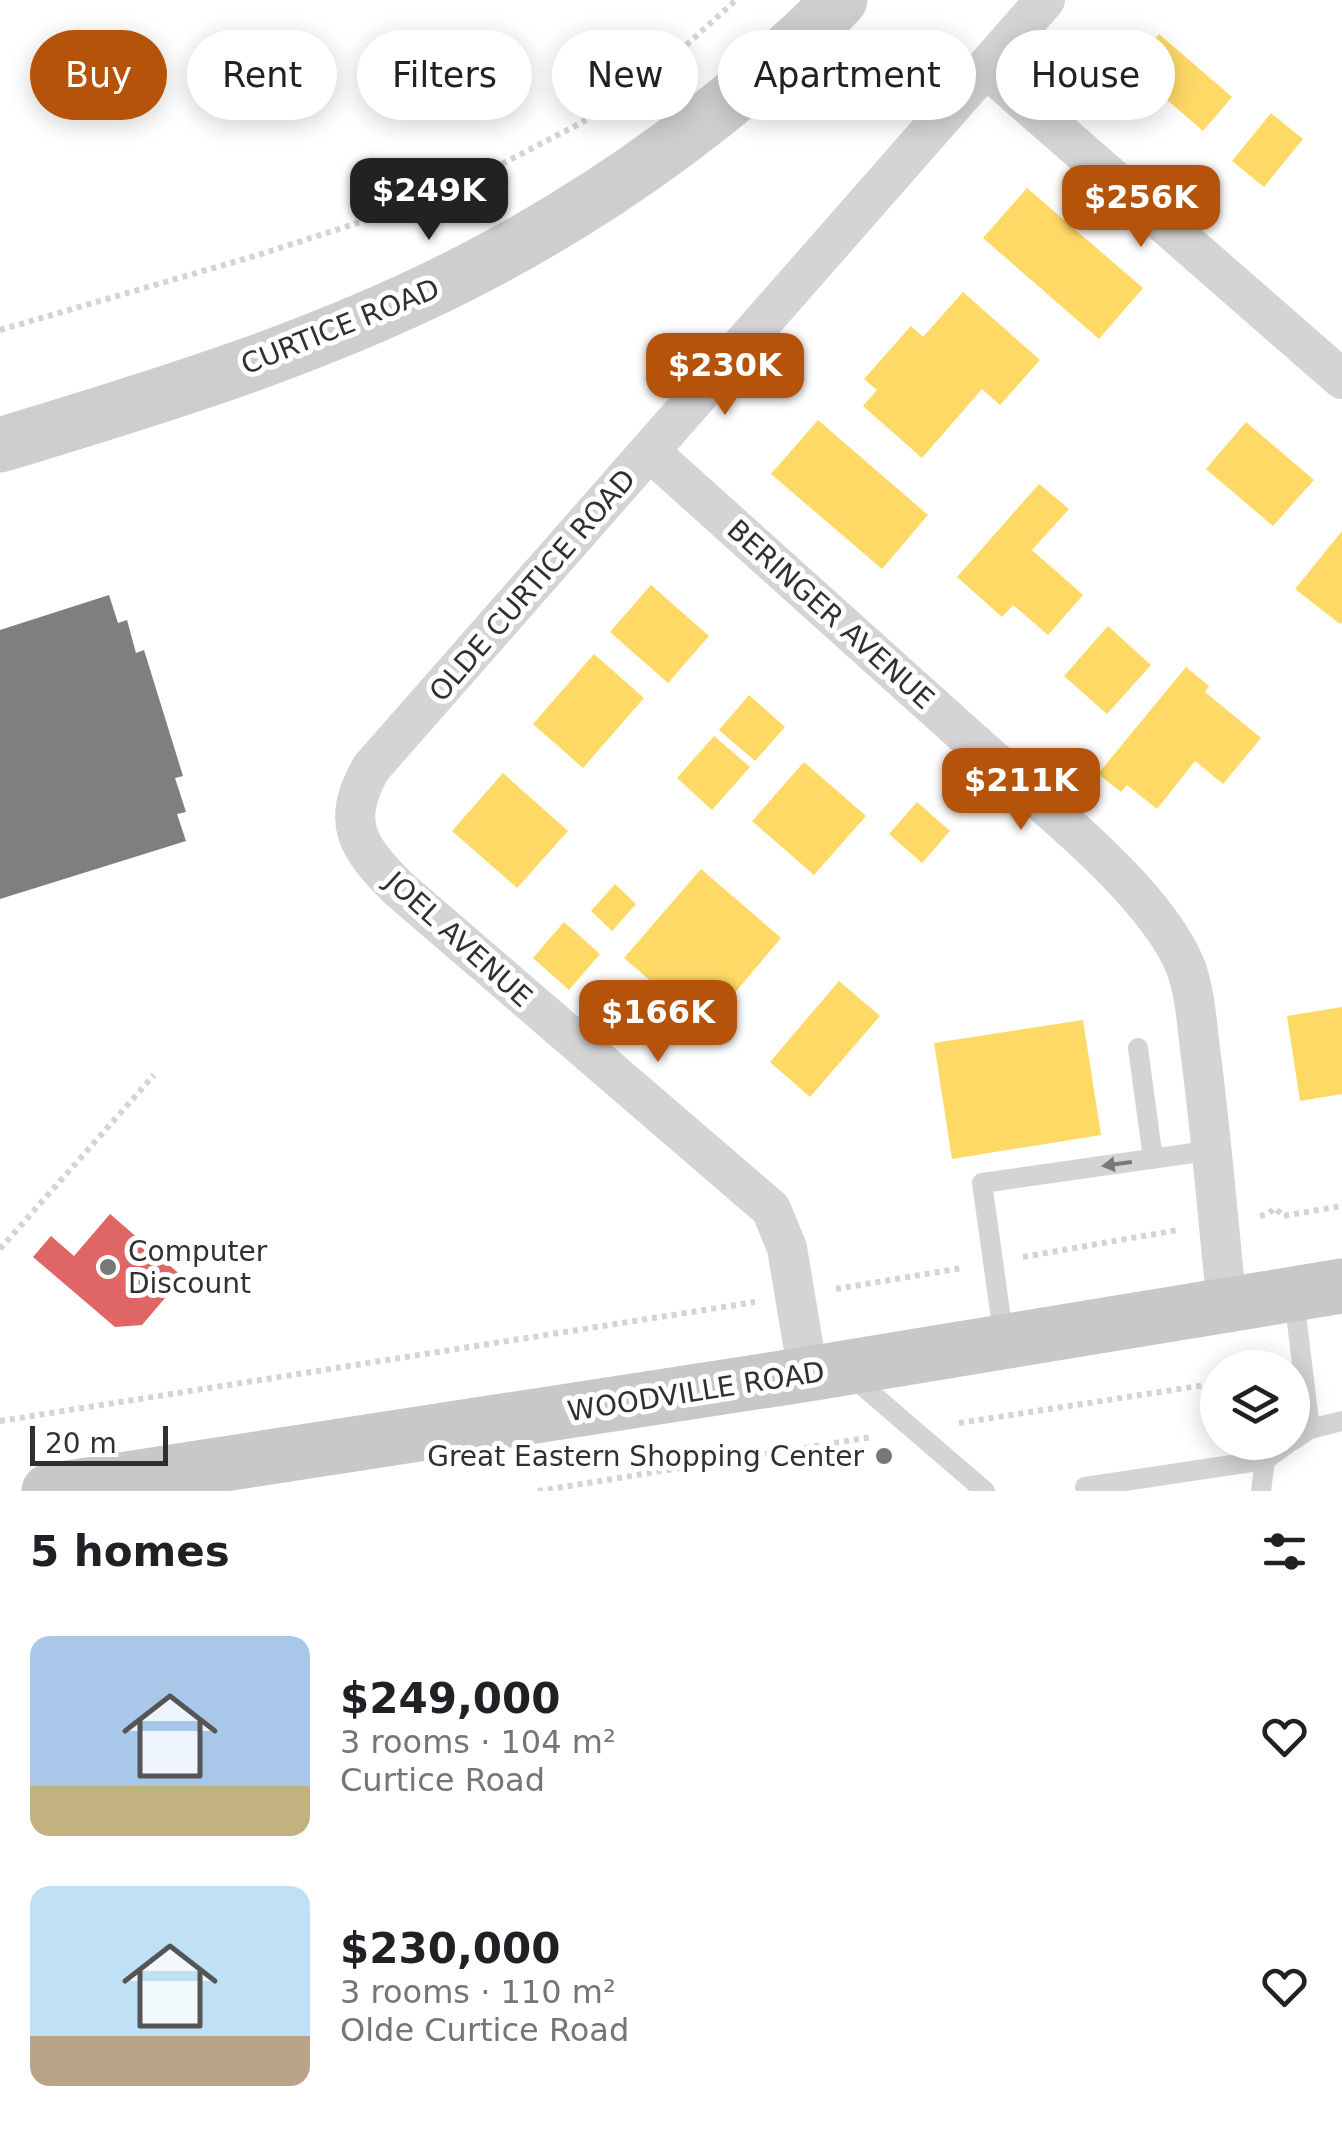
<!DOCTYPE html>
<meta charset="utf-8">
<style>
body{margin:0;font-family:"DejaVu Sans",sans-serif;background:#f6f6f6;color:#202124;height:100vh;display:flex;flex-direction:column;font-size:38px;white-space:nowrap}
*{box-sizing:border-box;margin:0}
p{font-size:32px;color:#757577}
.icon{flex:none;width:55px;height:55px;fill:none;stroke:currentColor;stroke-width:2;stroke-linecap:round;stroke-linejoin:round}
.map{position:relative;height:1491px;overflow:hidden}
.drawer{display:flex;flex-direction:column;background:#fff;flex:1}
.drawer>*{flex:none}
.hud{position:absolute;left:30px;top:30px;width:1282px;height:90px;display:flex;gap:20px}
.tools{position:absolute;left:1200px;top:1350px;display:grid;gap:20px}
.tools a{display:grid;place-items:center;width:110px;height:110px;border-radius:50%;background:#fff;box-shadow:0 5px 25px #0003;font-size:50px}
.scale{position:absolute;left:30px;bottom:25px;width:138px;box-sizing:border-box;padding-left:10px;border:5px solid #303030;border-top:0;font-size:28px;line-height:35px;white-space:nowrap;color:#303030;-webkit-text-stroke:8px #fff;paint-order:stroke}
.price{position:absolute;translate:-50% -85px;padding:0 22px;border-radius:20px;background:#b45309;color:#fff;font-size:32px;line-height:65px;filter:drop-shadow(0 2px 5px #0008)}
.price::after{content:'';position:absolute;left:50%;top:60px;width:30px;height:22px;margin-left:-15px;background:inherit;clip-path:polygon(0 0,100% 0,50% 100%)}
.price.selected{background:#222;color:#fff}
ul{padding:0;list-style:none}
li{display:flex;align-items:center;gap:30px;height:250px;padding:0 30px}
li span{display:grid;place-items:center;flex:none;width:280px;height:200px;border-radius:20px;color:#555}
li>.icon{margin-inline-start:auto}
span .icon{width:120px;height:120px;fill:#fffc;stroke-width:1}
li b{font-size:42px}
h2{display:flex;justify-content:space-between;align-items:center;height:120px;padding:0 30px;font-size:42px}
.tag{padding:0 35px;border-radius:45px;background:#fff;box-shadow:0 5px 25px #0003;font-size:35px;line-height:90px}
.tag.selected{background:#b45309;color:#fff}
.map>svg:first-child{display:block}
.homes{fill:#ffd966}
.shops{fill:#e06666}
.building{fill:#7f7f7f}
.lines{fill:none;stroke-linecap:round;stroke-linejoin:round}
.path{stroke:#d4d4d4;stroke-width:6;stroke-dasharray:5 5;stroke-linecap:butt}
.lane{stroke:#d4d4d4;stroke-width:20}
.street{stroke:#d4d4d4;stroke-width:40}
.secondary{stroke:#cecece;stroke-width:55}
.primary{stroke:#c8c8c8;stroke-width:55}
.oneway{fill:#7a7a7a}
.poi-dot{fill:#787878;stroke:#fff;stroke-width:4}
.labels{text-anchor:middle;stroke-width:10;stroke-linejoin:round;paint-order:stroke}
.street-label{font-size:28px;fill:#303030;stroke:#fff}
.poi-label{font-size:28px;fill:#303030;stroke:#fff;text-anchor:start}
</style>
<div class="map">
<svg width="1342" height="1491" viewBox="0 0 1342 1491">
<rect width="100%" height="100%" fill="#fff"/>
<path class="homes" d="M1159,34L1232,97L1203,131L1130,68Z
M1271,113L1303,139L1264,187L1232,161Z
M1027,188L1143,288L1099,339L983,238Z
M963,292L1040,360L1000,405L982,389L922,458L863,406L877,390L864,379L911,326L923,337Z
M818,420L928,515L882,569L771,474Z
M1246,422L1314,480L1273,526L1206,469Z
M1039,484L1069,509L1032,550L1083,595L1048,635L1013,605L1002,617L957,577Z
M1342,531V622L1340,624L1295,589Z
M651,585L709,636L668,683L610,632Z
M1108,626L1151,665L1107,714L1064,676Z
M594,654L644,698L583,768L533,724Z
M1186,667L1209,686L1205,692L1261,738L1223,784L1195,761L1157,809L1127,785L1121,792L1098,774Z
M749,695L785,727L755,761L719,730Z
M714,736L750,767L712,810L677,778Z
M804,762L866,816L814,875L752,821Z
M503,773L568,831L517,888L452,831Z
M917,802L950,831L922,863L889,834Z
M701,869L781,938L705,1028L624,958Z
M615,884L636,904L612,931L591,911Z
M564,922L600,954L569,990L533,958Z
M839,981L880,1016L810,1097L770,1062Z
M1342,1007V1094L1300,1101L1287,1016Z
M1083,1020L1101,1135L952,1159L934,1043Z"/>
<path class="shops" d="M110,1214L183,1277L142,1325L115,1327L33,1257L51,1236L74,1256Z"/>
<path class="building" d="M109,595L118,623L127,620L136,653L144,650L183,776L175,778L186,812L177,814L186,841L0,899V630Z"/>
<g class="lines">
<path class="path" d="M0,330L258,255L438,197L581,123L663,66L736,0
M1260,1216L1268,1214L1275,1208L1283,1216L1342,1206
M0,1249L154,1075
M1023,1257L1178,1230
M836,1289L962,1268
M0,1421L755,1302
M959,1423L1218,1383
M538,1491L872,1437"/>
<path class="lane" d="M1138,1048L1153,1159
M1004,1340L982,1183L1214,1150
M851,1376L985,1491
M1310,1429L1342,1421
M1292,1441L1310,1429L1294,1298
M1085,1487L1265,1460L1290,1442
M1261,1491L1265,1460"/>
<path class="street" d="M986,68L1342,379
M649,451C758,549 867,646 975,744C1037,800 1157,892 1186,968C1196,996 1197,1028 1201,1057C1212,1140 1218,1223 1227,1305
M808,1374L787,1248L771,1209L398,888C357,847 340,822 371,768L1045,0"/>
<path class="secondary" d="M0,445C166,395 335,343 488,261C616,193 739,103 840,0"/>
<path class="primary" d="M49,1491L808,1374L1342,1286"/>
</g>
<defs><path id="oneway-solid" d="M-6-.8H1V-3.2L6.5 0L1 3.2V.8H-6Z" transform="scale(2.5)"/></defs>
<use class="oneway" href="#oneway-solid" transform="translate(1117 1164) rotate(172)"/>
<g class="poi-dot">
<circle cx="108" cy="1267" r="10"/>
<circle cx="884" cy="1456" r="10"/>
</g>
<g class="labels">
<g class="street-label">
<text transform="translate(340 326) rotate(-22)" y="10">CURTICE ROAD</text>
<text transform="translate(532 585) rotate(-49)" y="10">OLDE CURTICE ROAD</text>
<text transform="translate(831 614) rotate(42)" y="10">BERINGER AVENUE</text>
<text transform="translate(459 939) rotate(42)" y="10">JOEL AVENUE</text>
<text transform="translate(696 1391) rotate(-9)" y="10">WOODVILLE ROAD</text>
</g>
<g class="poi-label">
<text x="128" y="1261">Computer<tspan x="128" dy="32">Discount</tspan></text>
<text x="864" y="1466" text-anchor="end">Great Eastern Shopping Center</text>
</g>
</g>
</svg>
<div class="tools">
<a><svg class="icon" aria-label="layers" viewBox="0 0 24 24"><path d="M12 4l9 5-9 5-9-5zM3 14l9 5 9-5"/></svg></a>
</div>
<div class="scale">20 m</div>
<b class="price selected" style="left:429px;top:243px">$249K</b>
<b class="price" style="left:1141px;top:250px">$256K</b>
<b class="price" style="left:725px;top:418px">$230K</b>
<b class="price" style="left:1021px;top:833px">$211K</b>
<b class="price" style="left:658px;top:1065px">$166K</b>
<div class="hud">
<a class="tag selected">Buy</a>
<a class="tag">Rent</a>
<a class="tag">Filters</a>
<a class="tag">New</a>
<a class="tag">Apartment</a>
<a class="tag">House</a>
</div>
</div>
<section class="drawer">
<h2>5 homes<svg class="icon" aria-label="filters" viewBox="0 0 24 24"><path d="M4 7h16M4 17h16"/><circle cx="9" cy="7" r="2"/><circle cx="15" cy="17" r="2"/></svg></h2>
<ul>
<li><span style="background:linear-gradient(#a9c7e8 75%,#c2b280 0)"><svg class="icon" aria-label="home" viewBox="0 0 24 24"><path d="M3 11l9-7 9 7M6 9v11h12V9"/></svg></span><div><b>$249,000</b><p>3 rooms · 104 m²</p><p>Curtice Road</p></div><svg class="icon" aria-label="heart" viewBox="0 0 24 24"><path d="M12 20l-8-8c-3-5 5-10 8-4 3-6 11-1 8 4z"/></svg></li>
<li><span style="background:linear-gradient(#bfe0f5 75%,#b9a48a 0)"><svg class="icon" aria-label="home" viewBox="0 0 24 24"><path d="M3 11l9-7 9 7M6 9v11h12V9"/></svg></span><div><b>$230,000</b><p>3 rooms · 110 m²</p><p>Olde Curtice Road</p></div><svg class="icon" aria-label="heart" viewBox="0 0 24 24"><path d="M12 20l-8-8c-3-5 5-10 8-4 3-6 11-1 8 4z"/></svg></li>
</ul>
</section>
